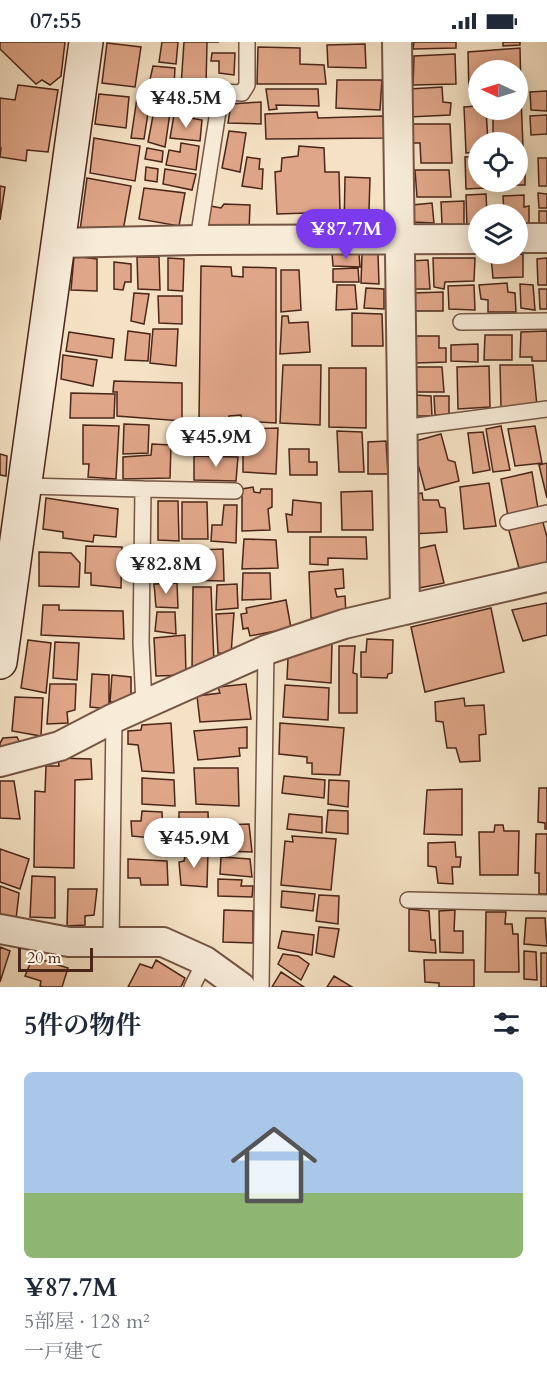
<!DOCTYPE html>
<html lang="ja">
<meta charset="utf-8">
<style>
body{margin:0;font-family:Cardo,"Noto Serif JP",serif;background:#f2f2f3;color:#1f2937;height:100vh;display:flex;flex-direction:column;font-size:22px;white-space:nowrap}
*{box-sizing:border-box;margin:0}
p{font-size:20px;color:#747a83}
.icon{flex:none;width:33px;height:33px;fill:none;stroke:currentColor;stroke-width:2;stroke-linecap:round;stroke-linejoin:round}
.map{position:relative;height:945px;overflow:hidden}
.panel{display:flex;flex-direction:column;background:#fff;flex:1}
.panel>*{flex:none}
.needle{width:39px;rotate:274deg}
.controls{position:absolute;left:468px;top:18px;display:grid;gap:12px}
.controls a{display:grid;place-items:center;width:60px;height:60px;border-radius:50%;background:#fff;box-shadow:0 3px 15px #0003;font-size:30px}
.scale{position:absolute;left:18px;bottom:15px;width:75px;box-sizing:border-box;padding-left:6px;border:3px solid #4a2619;border-top:0;font-size:16px;line-height:21px;white-space:nowrap;color:#4a2619;-webkit-text-stroke:4px #f8ecd9;paint-order:stroke}
.price{position:absolute;translate:-50% -51px;padding:0 14px;border-radius:21px;background:#fff;color:#222;font-size:20px;line-height:39px;filter:drop-shadow(0 2px 3px #0008)}
.price::after{content:'';position:absolute;left:50%;top:36px;width:18px;height:14px;margin-left:-9px;background:inherit;clip-path:polygon(0 0,100% 0,50% 100%)}
.price.selected{background:#7c3aed;color:#fff}
ul{padding:0;list-style:none}
li{display:grid;align-content:center;gap:12px;height:318px;padding:0 24px}
li span{display:grid;place-items:center;height:186px;border-radius:9px;color:#555}
li>.icon{margin-inline-start:auto}
span .icon{width:108px;height:108px;fill:#fffc;stroke-width:1}
li b{font-size:26px}
h2{display:flex;justify-content:space-between;align-items:center;height:72px;padding:0 24px;font-size:26px}
.status{display:flex;justify-content:space-between;align-items:center;height:42px;padding:0 30px;background:#fff;direction:ltr}
.status svg{height:16px;fill:currentColor}
.map>svg:first-child{display:block}
.building{fill:#e0a689;stroke:#4a2619;stroke-width:1.5}
.lines{fill:none;stroke-linecap:round;stroke-linejoin:round}
.lane-casing{stroke:#755544;stroke-width:18}
.street-casing{stroke:#755544;stroke-width:32}
.secondary-casing{stroke:#4a2619;stroke-width:36}
.lane{stroke:#f8ecd9;stroke-width:15}
.street{stroke:#f8ecd9;stroke-width:28}
.secondary{stroke:#f8ecd9;stroke-width:33}
</style>
<div class="status"><b>07:55</b><svg viewBox="0 0 49 12"><path d="M0 12V9h3v3zM5 12V6h3v6zM10 12V3h3v9zM15 12V0h3v12zM26 1h20v11H26zM47 4h2v5h-2z"/></svg></div>
<div class="map">
<svg width="547" height="945" viewBox="0 0 547 945">
<rect width="100%" height="100%" fill="#f5e2c4"/>
<filter id="stains"><feTurbulence type="fractalNoise" baseFrequency=".00333" numOctaves="4"/><feColorMatrix values="0 0 0 0 .2 0 0 0 0 .09 0 0 0 0 .02 0 0 0 .5 -.17"/></filter>
<radialGradient id="worn" r=".72"><stop offset=".6" stop-color="#630" stop-opacity="0"/><stop offset="1" stop-color="#630" stop-opacity=".3"/></radialGradient>
<path class="building" d="M0,0H65L61,34L50,43L42,38L36,42L0,7Z
M162,0H178L176,22L159,20Z
M184,0H219H207L206,44H181Z
M414,0H456V6L413,7Z
M503,0H520V3L503,4Z
M107,1L141,5L135,45L102,41Z
M365,2L366,26L328,25L327,3Z
M258,5L300,6V22L324,23L326,42H257Z
M520,6L521,51H518V28H478V52H469L468,10Z
M212,11H235L234,33L219,31V19H211Z
M455,12L456,42L413,43L414,14Z
M153,24L175,26L174,43L159,39V43L149,42Z
M337,38H382L380,68L336,66Z
M18,43L58,48L48,110L27,108L26,119L0,115L1,106H0V56L15,58Z
M442,45L443,60L451,61L450,73L409,75V47Z
M266,47H318L319,64L276,63L277,67L269,68Z
M547,49V69L531,68L530,50Z
M99,52L129,55L126,86L95,82Z
M178,54L198,56L196,74L177,70Z
M518,55H521L523,105H518V100H498V96L493,95V68H518Z
M137,56L150,58L144,97L131,96Z
M261,60V82L228,81L231,62Z
M155,63L171,64L165,105L148,100Z
M478,64V68H486L488,100H478V110L466,111L464,65Z
M317,70L318,76L383,74L385,96L266,97L265,72Z
M174,73L202,78L200,99L170,96Z
M547,73V92L531,93L530,74Z
M412,82H450L452,121H421L420,101H412Z
M229,89L246,91L240,130L222,126Z
M94,96L140,104L135,139L90,131Z
M181,101L199,104L196,128L166,123L169,108L180,110Z
M299,104L324,106L325,130H339L340,170L277,172L275,130L281,129L282,116L298,114Z
M147,106L163,109L162,120L145,117Z
M478,114V140H484L485,146L466,147L465,115Z
M518,114H525V143H505V140H518Z
M247,115L260,117L259,127H263L262,147L242,144Z
M538,116H547V144H539Z
M146,125L158,127L157,140L145,138Z
M165,127L196,132L192,148L163,142Z
M415,128H449L451,155H417Z
M345,135L370,136L369,169L378,168V188H344Z
M87,136L131,144L123,189H80Z
M0,144L5,145L0,178Z
M144,146L185,151L179,184L139,177Z
M538,151L547,152V166H539Z
M486,152L487,172H478V187L467,188L466,153Z
M524,153V165L529,164V184H518V172H504L503,154Z
M464,159V183L442,182L441,160Z
M432,161L434,181L413,180L412,163Z
M224,162L250,163L249,189L204,190L205,173H210V164L221,166Z
M539,169H547V185H539Z
M332,211H359L360,225L333,224Z
M362,212H378L379,242L361,241Z
M523,212V235L493,236L491,214Z
M74,214L97,217V249L71,248Z
M137,215H159L160,248L138,247Z
M168,216L184,217L183,249L168,248Z
M433,216H475L474,239L445,240L444,247L434,245Z
M547,216V243H538L537,217Z
M428,218L430,247H411L410,219Z
M114,220L131,222V240H125L123,248L114,247Z
M201,224L231,225L232,234L243,235V225L276,226V381L242,379L241,373L229,374L228,381L199,379Z
M358,226L359,240H333V227Z
M281,228H299L301,268L281,270Z
M507,241L508,250L515,251L516,270H488V258L481,257L479,243Z
M520,242L533,243L535,268L521,266Z
M337,243H355L357,267L336,268Z
M474,243L475,268L449,267L448,244Z
M366,246L384,247V267L364,266Z
M539,247H547V267H540Z
M443,250V269H414L412,251Z
M134,251L149,252L144,282L131,279Z
M158,254H182V282L159,281Z
M352,271L382,272L383,304H352Z
M282,274H288L289,281L308,280L310,310L280,312Z
M153,287H178L176,324L150,321Z
M128,289L150,292L148,319L125,318Z
M547,289V319H532V315H520L521,290Z
M69,290L114,297L112,316L66,309Z
M485,293H512V318H484Z
M408,294H439V306H446V320L416,321L414,310Z
M478,302V320L451,319V303Z
M63,313L97,318L93,344L61,337Z
M283,323H321L320,383L280,381Z
M500,323H533L537,364L501,365Z
M489,324L490,365L458,367L457,325Z
M415,325H442L444,350H416Z
M329,326H366V386L329,385Z
M114,339L182,341V379L117,374V350H113Z
M71,351L115,352L114,376H70Z
M414,353L431,354L432,374H415Z
M434,354H449V374L435,373Z
M124,382L149,383L148,411L123,412Z
M83,383L119,384L116,437L88,435L89,422H83Z
M194,383L230,387V407L191,405Z
M501,384L510,428L493,430L486,387Z
M535,384L542,421L515,424L508,387Z
M278,386L276,432L243,430V387Z
M337,389L362,390L364,430H339Z
M483,390L490,428L473,431L468,391Z
M441,392L448,418L455,420L459,439L425,448L412,400Z
M386,399L388,432H368V400Z
M152,402L171,403L170,436L123,437V415L151,413Z
M289,407H309V420H317V433H290Z
M0,412L7,414L6,434L0,433Z
M194,414L238,415L236,439L194,438Z
M547,421V456L539,423Z
M532,430L538,467L508,474L501,437Z
M489,441L496,484L464,487L460,445Z
M253,445L254,450L260,451L261,447H272V465L268,467L270,488L242,489V447Z
M372,449L373,488H342L341,450Z
M422,451L423,458H438L440,465L445,466L447,490L413,492L412,453Z
M46,456L118,467L116,495L94,493L93,500L63,496V490L43,487Z
M293,458L321,461V490H288L286,472L292,473Z
M158,459H178L179,499L158,498Z
M182,460H207L208,497H182Z
M224,463H237L236,501L211,499L212,483H222Z
M542,477L547,495V525L520,530L508,485Z
M310,495H366L367,517L328,516V523L310,522Z
M244,497L276,498L278,526L242,527Z
M435,503L444,541L419,546L411,508Z
M86,504L122,505L121,546L91,543V531H85Z
M169,504H197L198,508L223,507L224,539L185,538L181,528H170Z
M39,510L71,511L80,521L79,545L39,544Z
M343,527L344,546L335,547L337,555L345,554L346,573L311,576L309,530Z
M243,531H270L271,557L242,558Z
M177,541L178,566L156,565L154,542Z
M237,542L238,566L216,568L217,543Z
M193,545H211L214,621L192,628Z
M286,558L291,586L250,594L248,586L243,587L241,572L247,571L246,566Z
M547,561V593L523,599L512,568Z
M43,563H59V568L123,569L124,597L41,593Z
M491,566L504,630L425,650L411,585Z
M157,570H175L176,592L155,589Z
M234,571L231,612L218,611L216,572Z
M185,593L186,633L156,634L154,596Z
M367,597L393,598L392,631L388,632L387,636L361,635V610H366Z
M28,598L51,601L46,651L21,646Z
M55,600L79,601L77,638L53,636Z
M323,601H332L331,641L287,637L288,616Z
M339,604H355L353,631L357,632V671H339Z
M92,632L109,633V667L90,665Z
M112,633L131,635V659L110,660Z
M50,642H76L75,668L67,670L68,681L47,682Z
M246,642L251,677L200,680L197,654L220,651L218,645Z
M285,643L329,646L328,678L283,675Z
M15,655L43,656L41,694L12,689Z
M464,656L465,664L484,663L486,692L479,693L480,719L460,720L456,706H447L443,680L436,679L435,660Z
M171,681L174,731L142,729L138,703L128,702V689L141,688L142,683Z
M280,681L344,686L340,733L312,732V721H307V715L279,712Z
M247,685V706H239L240,714L198,718L194,689Z
M17,695L22,705L0,710V701L3,696Z
M58,716L91,717L92,737L75,738L74,826L34,825L35,749L45,750L46,724H59Z
M194,726H238L239,764L196,762Z
M284,734L325,738L324,756L282,751Z
M142,736L174,738L175,764L142,762Z
M329,738L349,739L348,765L328,762Z
M0,739H14L20,777L0,776Z
M539,746H547V787H545V781L538,780Z
M462,747V793L424,792L427,748Z
M328,768L348,769V792L326,790Z
M142,769L162,770L163,797L132,794L131,779H141Z
M179,770H208L209,805L179,804Z
M289,772L322,775V791L287,787Z
M249,782L252,810L220,809L222,783Z
M495,783H503L504,789H519L518,833H480L479,790H494Z
M536,792H547V852H539V831H535Z
M292,794L336,797L331,848L281,843L285,799L293,800Z
M455,800L456,815H461L460,825H452L453,842L438,841L436,825L428,824V801Z
M0,807L29,817L20,847L0,840Z
M186,810H208L207,845L181,843L179,820L184,819Z
M221,815L250,817L252,835L220,832Z
M128,817L167,819L168,843H141L140,836H128Z
M32,834L55,835V876L30,875Z
M218,837L242,838L241,844H253L252,855L218,854Z
M0,844L19,851L16,877L0,874Z
M68,847H97L94,873L85,874V883L67,884Z
M282,849L315,852L313,869L281,865Z
M319,853L339,854L338,882L316,879Z
M409,867L429,869L431,898H435L436,911L409,909Z
M224,868L253,869V901L223,900Z
M455,868L454,889H463V911L440,910L439,869Z
M486,870H506L505,882H512L513,892H518L519,930H485Z
M526,876H545L547,904L524,902Z
M319,885L339,887L334,915L316,911Z
M282,889L314,893L312,913L278,906Z
M0,905L10,909L0,940Z
M524,909L536,910L537,938L524,937Z
M541,911H547V945H541Z
M283,912L298,914L309,922L301,938L278,922Z
M33,915L68,926L62,945H43L40,944L41,939L25,934Z
M156,918L185,936L181,945H128L140,922L152,926Z
M424,918H474V945H439V941L425,940Z
M281,930L304,945H272Z
M334,934L352,945H327Z"/>
<g class="lines">
<defs>
<path id="lane" d="M198,198L221,50L242,51L247,43V0
M461,280L547,279
M402,386L547,367
M26,444L143,447L141,601L144,662
M143,447L235,449
M508,480L547,471
M408,858L547,861
M111,901L114,676
M192,945L205,919
M261,945L266,608"/>
<path id="street" d="M397,0L405,568
M518,196H547
M57,201L198,198L478,197
M0,720L60,704L114,676L266,608L344,582L547,535
M0,887L69,900H163L205,919L241,945"/>
<path id="secondary" d="M0,620C30,414 57,207 86,0"/>
</defs>
<use href="#lane" class="lane-casing"/>
<use href="#street" class="street-casing"/>
<use href="#secondary" class="secondary-casing"/>
<use href="#lane" class="lane"/>
<use href="#street" class="street"/>
<use href="#secondary" class="secondary"/>
</g>
<rect width="100%" height="100%" filter="url(#stains)"/>
<rect width="100%" height="100%" fill="url(#worn)"/>
</svg>
<div class="controls">
<a><svg class="needle" viewBox="-14 -14 28 28"><path d="M0-13l5 13h-10z" fill="#e53935"/><path d="M0 13l5-13h-10z" fill="#747a83"/></svg></a>
<a><svg class="icon" aria-label="locate" viewBox="0 0 24 24"><circle cx="12" cy="12" r="6"/><path d="M12 2v4M12 18v4M2 12h4M18 12h4"/></svg></a>
<a><svg class="icon" aria-label="layers" viewBox="0 0 24 24"><path d="M12 4l9 5-9 5-9-5zM3 14l9 5 9-5"/></svg></a>
</div>
<div class="scale">20 m</div>
<b class="price" style="left:186px;top:87px">¥48.5M</b>
<b class="price selected" style="left:346px;top:218px">¥87.7M</b>
<b class="price" style="left:216px;top:426px">¥45.9M</b>
<b class="price" style="left:166px;top:553px">¥82.8M</b>
<b class="price" style="left:194px;top:827px">¥45.9M</b>
</div>
<section class="panel">
<h2>5件の物件<svg class="icon" aria-label="filters" viewBox="0 0 24 24"><path d="M4 7h16M4 17h16"/><circle cx="9" cy="7" r="2"/><circle cx="15" cy="17" r="2"/></svg></h2>
<ul>
<li><span style="background:linear-gradient(#a9c7e8 65%,#8fb573 0)"><svg class="icon" aria-label="home" viewBox="0 0 24 24"><path d="M3 11l9-7 9 7M6 9v11h12V9"/></svg></span><div><b>¥87.7M</b><p>5部屋 · 128 m²</p><p>一戸建て</p></div></li>
</ul>
</section>
